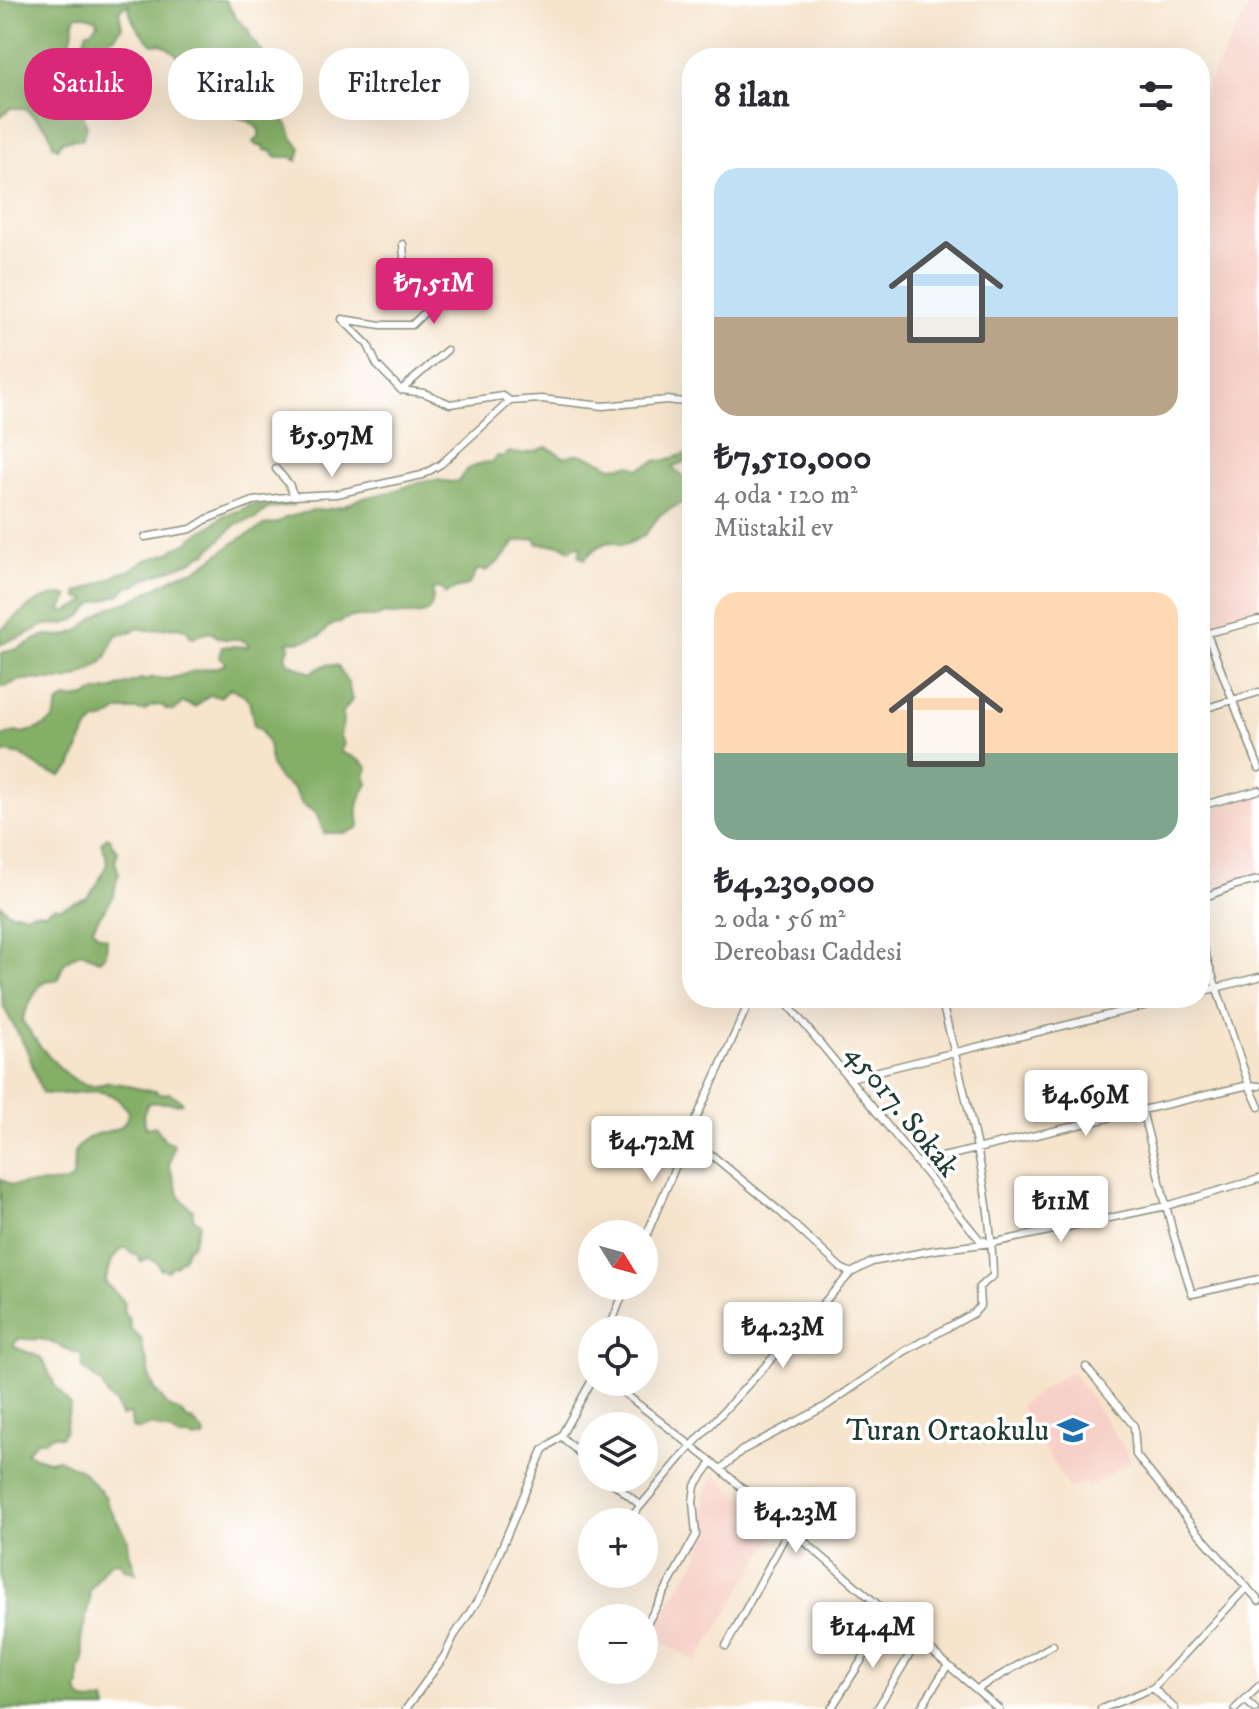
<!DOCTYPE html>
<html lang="tr">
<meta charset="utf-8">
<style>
body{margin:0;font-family:"IM FELL DW Pica",serif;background:#f2f2f3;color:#2b2b33;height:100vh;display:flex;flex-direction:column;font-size:30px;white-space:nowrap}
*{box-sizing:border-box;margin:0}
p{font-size:26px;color:#7c7c81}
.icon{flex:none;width:44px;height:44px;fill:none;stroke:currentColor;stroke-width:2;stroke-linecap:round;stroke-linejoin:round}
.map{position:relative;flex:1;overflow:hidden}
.side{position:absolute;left:682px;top:48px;width:528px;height:960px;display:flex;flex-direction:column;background:#fff;border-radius:32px;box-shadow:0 8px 32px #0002}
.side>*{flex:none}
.guide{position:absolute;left:24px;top:48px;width:538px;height:72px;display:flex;gap:16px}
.needle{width:52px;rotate:127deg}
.controls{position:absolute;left:578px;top:1220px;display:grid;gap:16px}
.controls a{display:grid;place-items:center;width:80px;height:80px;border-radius:50%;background:#fff;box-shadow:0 8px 32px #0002;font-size:40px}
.price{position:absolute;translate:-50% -68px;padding:0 18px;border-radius:8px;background:#fff;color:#222;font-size:26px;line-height:52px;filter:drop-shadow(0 2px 4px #0008)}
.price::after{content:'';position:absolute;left:50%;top:48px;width:24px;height:18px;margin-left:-12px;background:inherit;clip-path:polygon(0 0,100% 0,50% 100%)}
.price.active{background:#db2777;color:#fff}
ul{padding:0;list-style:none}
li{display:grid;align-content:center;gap:16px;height:424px;padding:0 32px}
li span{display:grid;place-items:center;height:248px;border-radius:24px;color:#555}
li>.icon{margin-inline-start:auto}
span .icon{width:144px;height:144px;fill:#fffc;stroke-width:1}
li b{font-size:34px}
h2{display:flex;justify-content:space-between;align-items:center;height:96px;padding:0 32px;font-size:34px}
.tag{padding:0 28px;border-radius:32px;background:#fff;box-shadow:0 8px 32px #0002;font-size:28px;line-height:72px}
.tag.active{background:#db2777;color:#fff}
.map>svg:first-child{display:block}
.built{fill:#f7d1c8}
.forest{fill:#84af66;stroke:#52764d;stroke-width:2}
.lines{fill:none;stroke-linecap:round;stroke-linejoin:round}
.minor-casing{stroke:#8a9080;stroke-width:9}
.minor{stroke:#fff;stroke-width:6}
.labels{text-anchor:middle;stroke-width:7;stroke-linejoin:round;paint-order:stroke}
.street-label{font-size:30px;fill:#1f3d34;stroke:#fff}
.poi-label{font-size:30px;fill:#1f3d34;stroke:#fff;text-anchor:end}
</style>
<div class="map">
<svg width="1259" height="1709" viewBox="0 0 1259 1709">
<rect width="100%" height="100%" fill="#fff"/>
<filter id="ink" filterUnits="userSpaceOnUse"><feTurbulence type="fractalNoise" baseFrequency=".0125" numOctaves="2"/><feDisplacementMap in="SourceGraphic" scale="16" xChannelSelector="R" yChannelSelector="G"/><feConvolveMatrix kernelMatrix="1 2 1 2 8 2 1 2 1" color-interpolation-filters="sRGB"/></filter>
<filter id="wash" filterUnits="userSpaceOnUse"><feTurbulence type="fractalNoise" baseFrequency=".006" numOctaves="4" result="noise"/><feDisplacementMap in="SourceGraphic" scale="32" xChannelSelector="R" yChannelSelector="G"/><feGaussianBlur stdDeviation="1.8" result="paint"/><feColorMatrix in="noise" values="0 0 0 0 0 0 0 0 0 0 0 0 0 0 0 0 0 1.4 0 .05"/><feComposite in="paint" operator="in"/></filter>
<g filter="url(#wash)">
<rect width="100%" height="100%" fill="#f6e4cc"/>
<path class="built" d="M1252,0H1259V612L1200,629V100Z
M1259,790V880L1200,899V806Z
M1068,1373L1074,1374L1129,1455L1131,1461L1087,1487L1084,1481L1069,1489L1019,1405Z
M715,1474L777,1531L697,1662L649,1634L695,1563L705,1540L704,1495Z"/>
<path class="forest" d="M0,0H225L237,19L248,29L251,38L266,57C265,62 261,65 259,69C253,78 251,94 253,104L261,110L266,109L288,125L293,139L301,148L298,159L297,161L291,157H277L271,151L264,150L263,146H257L253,142L259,137V130C246,114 236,121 226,111C218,102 222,90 217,80C216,76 212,73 210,70L193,72L187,70L175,53L161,44L153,45C141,34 129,21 129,4L121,8L119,12L122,26L115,37L108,39L102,52L94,51L83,44L87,31L92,30L98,23L96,19C88,18 87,14 77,15C72,22 74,27 72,35C67,53 63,58 81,71H86L92,82C85,99 79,108 87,126L82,140L75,139L62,141L58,148L53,145C48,121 39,125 25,108H11L0,117Z
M546,447C553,449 559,455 563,456C567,458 571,454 576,454C583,454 605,462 611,467L631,465L638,469L658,460L662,461L692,452V459L674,466L672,468L684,477L692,486V494L685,501L660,515L644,536L625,545H620C609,536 593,549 585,559L579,556L581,549L580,546L575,547L570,550L561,545L538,544L535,538C532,539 516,542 515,542C513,544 512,546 511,548C504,557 495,566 485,571L481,569L476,571C469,594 461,582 446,594L441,589L436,588L432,590C432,594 434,599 432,603C429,618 415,614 404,614C396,614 392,617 384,613L376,617H361L358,616L348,618L328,627L320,636C309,638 301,644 289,641L288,643L290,646L285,657L289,663L310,673L327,664L338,666L348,683L352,700L342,713L343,720L340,737L344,744L340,752C349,755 364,761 368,769L365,775L368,784C360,796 354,810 360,823L358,828L346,833H324L316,813L302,804L294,789L280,780L275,773L271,765L268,744L261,730L254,725L249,701L243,694L231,688L220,697L209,695L195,707L183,702L174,711L166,709L161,705L151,706L144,711L138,710H120L106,719L94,722L85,733L71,767L61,776L43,770L21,755L7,752L0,755V737L16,732L21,733L35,730L44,726L54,719L58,704L66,698L71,699L86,697L91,693L113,689L141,679L145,680L154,677C169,683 183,673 199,670C209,669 214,669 224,665L225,662L219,657L222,647C226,646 243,646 247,647L249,645C237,634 234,642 221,638C217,637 214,634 210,632L198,635L194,638L190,637L188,631C172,621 156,635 139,628L125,634L116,635C110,644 110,656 101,663C91,671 74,680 61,680C43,681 21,675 6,687H0L1,653L17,649L45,635L64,636L80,630L93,618L109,608L131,601L181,574L198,569L241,538L254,532L264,525L277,523L285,518L315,510H324L345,506L359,499L390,492L421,482L437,480L452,482L458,481L468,469L482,463L492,462L497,456L503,457L509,452C521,456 535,452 546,447Z
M283,500L292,501L294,505L267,509L256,518L236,524L207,553L201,555L193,561L147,578L137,585L128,587L118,595L94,603L83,615L76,619L65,624L45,625L19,638L12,639L0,645V631C19,614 42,590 69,596L60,610L66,612L87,601L84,598L80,599L78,598L77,593L110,579L120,573L128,571L146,560L170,553L175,548L187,543L199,533L212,525L224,515L241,510L251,505Z
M107,837L111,839V843L118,851L115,862L119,874C115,881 116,887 114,894C109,907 97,916 93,929L98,935L107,938L106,954L99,960L81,952C64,963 64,959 58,980C56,980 47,980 45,981C37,986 25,1012 22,1021C28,1028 32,1035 37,1042C41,1049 46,1051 49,1057C66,1074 82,1093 109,1082C113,1084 118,1083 122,1084C133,1087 144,1091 156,1091L159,1094L170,1093L182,1101V1103C170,1105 161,1101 148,1103L143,1115L146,1128L155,1126L165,1140L174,1144L169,1166C178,1185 173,1195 193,1210V1218L200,1223L192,1245L187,1249L183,1259L180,1260L175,1266H172L167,1271L163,1268L160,1269L157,1262L148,1258L141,1262L137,1254L132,1253L127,1248H123L112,1260L105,1282C111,1289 117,1295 125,1302L123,1312L129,1318L130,1328L141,1339L144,1354L148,1362L149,1376L156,1392L170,1408L179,1411L188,1420H192L205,1435L204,1438H198L194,1440L189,1437H179L168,1430H164L152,1425C144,1426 140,1432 132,1428L131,1416L129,1414L121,1416L115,1402L109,1398L101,1383L84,1369L82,1365V1355C73,1352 48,1340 40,1339C33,1339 27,1340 20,1338L13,1345L17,1348L40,1357L45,1364L55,1386L70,1405L65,1430L61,1437L53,1435L44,1441H37L26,1452L35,1457L49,1461L58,1459L81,1470L94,1484L105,1496L108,1506L128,1539V1549L136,1573L124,1569L119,1562L111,1563L105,1568L89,1592L90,1598L81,1639L84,1654L83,1663L79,1669V1686L77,1690C82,1704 92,1703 105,1700L107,1709H0V1179L12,1185L69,1182L73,1178L74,1152C80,1145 86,1138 94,1135C110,1129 127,1132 128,1111C105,1076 75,1100 42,1093L27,1050L3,1006L0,981V904L9,913H21L25,915L33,912L45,913L54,907L60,908L87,898L97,885L107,864L106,855L101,843Z"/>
</g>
<g filter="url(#ink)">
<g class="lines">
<defs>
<path id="minor" d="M403,244L405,271L437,288L433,304L412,325H381L342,319L368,345L377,365L401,390L424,393L450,404L503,396L510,401L541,399L603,406L667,400L692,403
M401,390L447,350
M276,469L289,484L294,496
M145,537L191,529L207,519L253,501L294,496L336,494L422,475L441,464L510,401
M1207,634L1259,768
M1200,635L1259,620
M1200,710L1259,692
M1200,806L1259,790
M1200,899L1236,885L1259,880
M1200,938L1249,1085L1259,1107
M1200,992L1259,977
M782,998C850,1077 914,1160 980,1240L985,1241
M850,1078L1177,998
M1142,1110L1173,1233L1192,1294L1259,1279
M642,1123L687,1139L702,1147L777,1209L841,1268L851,1273
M917,1163L1249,1085L1259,1086
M644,1241L687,1139L751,998
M737,1310C760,1302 782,1318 803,1327
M609,1330L626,1286
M1086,1367L1134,1426L1136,1455L1194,1528L1259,1601
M610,1382L712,1462L999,1709
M561,1436L592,1465
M721,1469L741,1451L826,1406L905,1351L974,1313L980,1306L979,1287L993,1276C991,1182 963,1089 941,998
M607,1478L640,1505
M627,1522L685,1453L851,1273L872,1262L934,1250L992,1243L1166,1206L1259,1179
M644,1629L696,1535L693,1502L695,1486L712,1462
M726,1646L789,1529
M977,1689L1053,1645
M1245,1700L1255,1709
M406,1709L445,1655L454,1636L482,1594L543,1450L561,1436L592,1380
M831,1709L890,1615
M877,1709L919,1639
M920,1709L948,1665
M1101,1709L1153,1688
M1175,1709L1153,1688L1247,1587
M1235,1709L1259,1686"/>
</defs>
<use href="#minor" class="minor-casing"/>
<use href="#minor" class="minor"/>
</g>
</g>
<defs>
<symbol id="school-bare" viewBox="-9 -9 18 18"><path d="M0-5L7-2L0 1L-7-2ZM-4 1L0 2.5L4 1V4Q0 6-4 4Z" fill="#1f6fb2" stroke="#fff" stroke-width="2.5" paint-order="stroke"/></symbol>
</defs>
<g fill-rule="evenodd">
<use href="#school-bare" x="1051" y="1408" width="44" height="44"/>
</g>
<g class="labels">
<g class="street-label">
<text transform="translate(903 1110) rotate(51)" y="10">45017. Sokak</text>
</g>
<g class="poi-label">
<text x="1049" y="1440">Turan Ortaokulu</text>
</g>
</g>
</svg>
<div class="controls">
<a><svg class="needle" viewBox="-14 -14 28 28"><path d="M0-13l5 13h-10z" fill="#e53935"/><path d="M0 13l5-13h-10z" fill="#7c7c81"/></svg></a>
<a><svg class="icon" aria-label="locate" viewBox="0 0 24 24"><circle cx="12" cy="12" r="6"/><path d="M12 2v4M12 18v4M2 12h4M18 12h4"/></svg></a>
<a><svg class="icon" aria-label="layers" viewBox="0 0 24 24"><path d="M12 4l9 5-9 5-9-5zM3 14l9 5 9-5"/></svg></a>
<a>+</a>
<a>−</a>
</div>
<b class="price active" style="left:434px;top:326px">₺7.51M</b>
<b class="price" style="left:332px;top:479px">₺5.97M</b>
<b class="price" style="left:1086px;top:1138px">₺4.69M</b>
<b class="price" style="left:652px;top:1184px">₺4.72M</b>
<b class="price" style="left:1061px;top:1244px">₺11M</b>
<b class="price" style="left:783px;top:1370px">₺4.23M</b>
<b class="price" style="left:796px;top:1555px">₺4.23M</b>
<b class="price" style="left:873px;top:1670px">₺14.4M</b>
<div class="guide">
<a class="tag active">Satılık</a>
<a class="tag">Kiralık</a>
<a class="tag">Filtreler</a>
</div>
<section class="side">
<h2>8 ilan<svg class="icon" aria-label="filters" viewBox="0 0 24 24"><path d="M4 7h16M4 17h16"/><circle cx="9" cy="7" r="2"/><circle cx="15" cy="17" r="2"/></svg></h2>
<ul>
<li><span style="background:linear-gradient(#bfe0f5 60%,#b9a48a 0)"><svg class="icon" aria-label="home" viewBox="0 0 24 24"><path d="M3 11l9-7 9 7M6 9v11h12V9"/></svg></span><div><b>₺7,510,000</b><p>4 oda · 120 m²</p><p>Müstakil ev</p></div></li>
<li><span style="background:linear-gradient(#ffd9b3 65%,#7fa58c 0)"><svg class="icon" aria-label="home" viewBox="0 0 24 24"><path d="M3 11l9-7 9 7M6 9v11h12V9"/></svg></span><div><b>₺4,230,000</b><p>2 oda · 56 m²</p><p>Dereobası Caddesi</p></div></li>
</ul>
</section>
</div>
